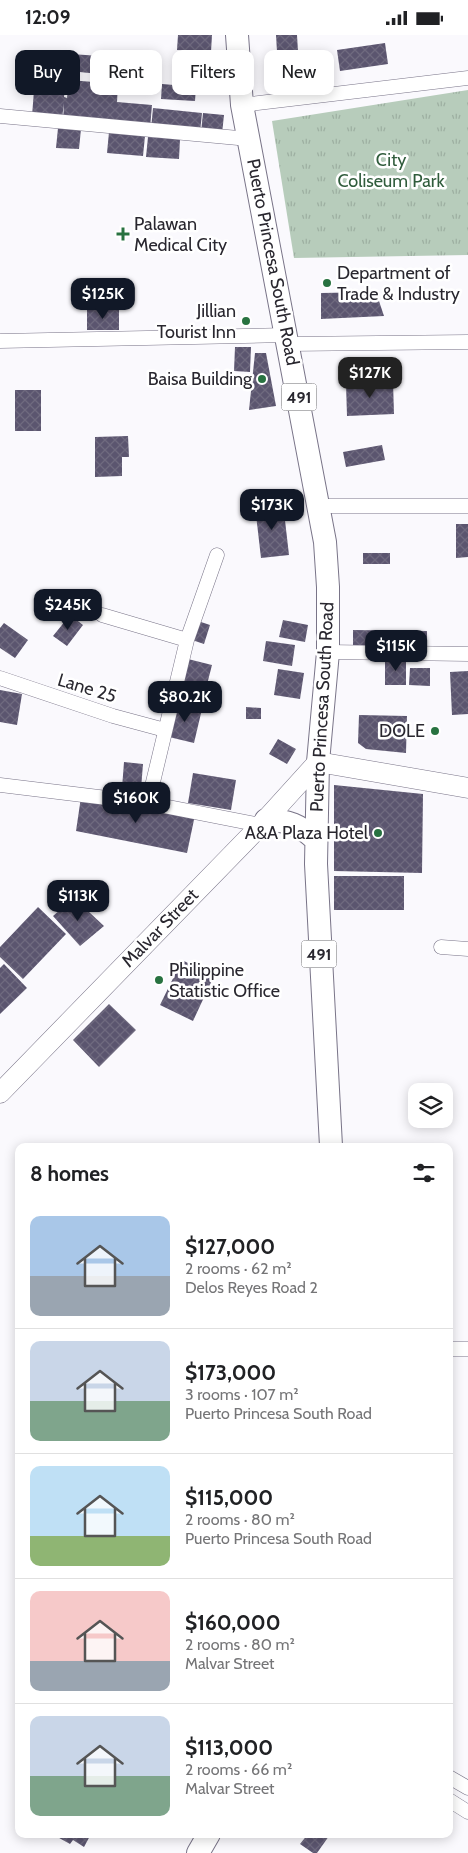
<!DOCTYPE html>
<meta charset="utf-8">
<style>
body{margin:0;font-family:Cabin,sans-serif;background:#f2f2f2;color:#202124;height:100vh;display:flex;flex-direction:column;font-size:19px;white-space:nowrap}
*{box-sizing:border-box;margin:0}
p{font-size:16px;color:#757577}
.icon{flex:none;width:28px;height:28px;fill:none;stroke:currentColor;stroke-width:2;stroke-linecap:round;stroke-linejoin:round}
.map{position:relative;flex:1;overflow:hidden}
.details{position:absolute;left:15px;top:1108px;width:438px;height:695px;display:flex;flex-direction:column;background:#fff;border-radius:10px;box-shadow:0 2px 12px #0003}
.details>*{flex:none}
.banner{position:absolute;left:15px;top:15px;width:439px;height:45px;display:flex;gap:10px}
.buttons{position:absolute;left:408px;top:1048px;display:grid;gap:10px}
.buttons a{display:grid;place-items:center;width:45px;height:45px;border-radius:10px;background:#fff;box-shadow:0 2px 12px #0003;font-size:25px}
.price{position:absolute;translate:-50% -42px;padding:0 11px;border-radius:10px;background:#111827;color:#fff;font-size:16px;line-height:32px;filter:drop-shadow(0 1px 2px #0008)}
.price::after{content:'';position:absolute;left:50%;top:30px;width:15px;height:11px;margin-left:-8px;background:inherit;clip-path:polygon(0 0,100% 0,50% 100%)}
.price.current{background:#222;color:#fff}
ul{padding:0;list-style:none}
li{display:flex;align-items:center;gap:15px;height:125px;padding:0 15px}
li+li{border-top:1px solid #e0e0e0}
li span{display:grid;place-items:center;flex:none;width:140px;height:100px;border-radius:10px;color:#555}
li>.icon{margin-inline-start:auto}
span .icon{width:60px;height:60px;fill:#fffc;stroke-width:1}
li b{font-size:21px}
h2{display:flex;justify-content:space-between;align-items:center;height:60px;padding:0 15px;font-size:21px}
.chip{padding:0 18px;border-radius:10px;background:#fff;box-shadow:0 2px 12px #0003;font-size:18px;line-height:45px}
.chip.current{background:#111827;color:#fff}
.status{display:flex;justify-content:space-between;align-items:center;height:35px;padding:0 25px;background:#fff;direction:ltr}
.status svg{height:14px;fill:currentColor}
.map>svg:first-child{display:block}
.park{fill:url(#park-tufts)}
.building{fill:url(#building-cross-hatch)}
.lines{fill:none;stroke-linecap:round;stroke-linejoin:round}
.street-casing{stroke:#797488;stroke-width:15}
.secondary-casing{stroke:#797488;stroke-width:21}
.primary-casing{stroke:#797488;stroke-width:24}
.street{stroke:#fff;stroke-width:14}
.secondary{stroke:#fff;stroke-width:20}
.primary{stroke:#fff;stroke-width:22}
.poi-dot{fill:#287240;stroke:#fff;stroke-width:2}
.labels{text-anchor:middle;stroke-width:5;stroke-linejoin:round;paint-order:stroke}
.shield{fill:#fff;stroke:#69686d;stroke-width:1}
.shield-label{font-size:16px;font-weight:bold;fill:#29272f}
.park-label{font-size:18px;fill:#305c3c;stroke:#fff}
.poi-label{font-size:18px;fill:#29272f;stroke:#fff;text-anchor:end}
.street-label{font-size:18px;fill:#29272f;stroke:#fff}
</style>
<div class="status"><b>12:09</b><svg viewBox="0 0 49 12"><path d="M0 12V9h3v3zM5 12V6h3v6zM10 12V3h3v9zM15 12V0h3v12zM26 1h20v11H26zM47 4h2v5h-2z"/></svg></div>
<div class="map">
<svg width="468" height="1818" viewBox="0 0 468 1818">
<defs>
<pattern id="park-tufts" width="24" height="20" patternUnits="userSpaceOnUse" patternTransform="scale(1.25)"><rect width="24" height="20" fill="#b7ccbb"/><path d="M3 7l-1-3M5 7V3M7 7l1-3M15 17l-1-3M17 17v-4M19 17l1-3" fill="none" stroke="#9dafa1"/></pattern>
<pattern id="building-cross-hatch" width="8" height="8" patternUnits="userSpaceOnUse" patternTransform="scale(1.25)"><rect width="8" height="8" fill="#5b556f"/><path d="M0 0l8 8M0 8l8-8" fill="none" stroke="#6f6a7f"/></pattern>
</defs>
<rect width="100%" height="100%" fill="#faf9fd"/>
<path class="park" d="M468,55V220L294,223L272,86Z"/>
<path class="building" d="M178,0H212L211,17L177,15Z
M276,0H297L300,49L279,50Z
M385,8L388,29L340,36L337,15Z
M39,19L70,21L68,44L37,41Z
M71,19L100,21L99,39L70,36Z
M176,21L198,22L195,66L161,64L162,49L174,50Z
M35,42L66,45L64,62L67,63L69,45L118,49L117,67L152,70L150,93L63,86L64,68L62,84L32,81Z
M153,73L202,78L200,98L151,94Z
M203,78L224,80L222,99L201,97Z
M58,93L81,94L79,114L56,113Z
M109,97L145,101L143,121L107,118Z
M148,102L180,104L179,124L146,122Z
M376,257L384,281L321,284V258Z
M87,275H119V295H87Z
M235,312H251L250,337L234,336Z
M255,318H266L276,371L249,375Z
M393,347L394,379L347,381L346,349Z
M15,355H41V396H15Z
M128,401L129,422H122V441L95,442V402Z
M382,410L385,425L346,432L343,417Z
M283,468L289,520L261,523L255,471Z
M456,489H468V522L456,523Z
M363,518H390V529H363Z
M70,580L83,590L67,611L53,601Z
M283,585L308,590L305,607L279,602Z
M198,586L210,590L204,609L192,605Z
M4,588L28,605L15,623L0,613V593Z
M353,595L427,596V612H353Z
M266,606L295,610L292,631L263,626Z
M188,624L212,630L201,673L177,667Z
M385,624H406V650H385Z
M410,633H430V651L409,650Z
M278,634L304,638L300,664L274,660Z
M468,636V679L452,680L450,637Z
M0,655L22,659L17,690L0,687Z
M176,669L202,674L194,708L169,702Z
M246,672L261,673V684H246Z
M359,680L407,681L406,718L366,714L358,708Z
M278,704L296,714L287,729L269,719Z
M124,727L143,729L141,754L122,753Z
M193,738L236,745L231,775L188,768Z
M334,750L423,759L422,838L334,836Z
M81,762L195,780L187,818L76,796Z
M334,841H404V875H334Z
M74,863L104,891L80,911L53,881Z
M38,872L66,899L23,944L0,922V912Z
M182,925L214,941L193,986L160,970Z
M4,929L27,953L0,979V933Z
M109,969L136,995L99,1032L73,1005Z
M52,1799H91L84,1812L73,1805L70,1809Z
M308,1799H326L329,1801L317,1818H313L300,1809Z"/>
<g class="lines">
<defs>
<path id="street" d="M242,70L468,43
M0,81L249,104
M0,306L287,300
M289,309L468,307
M319,471H468
M102,580L187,605
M328,617L468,619
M0,643L113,681L165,695
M0,750L148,768L261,790
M148,768L187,605L217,520
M441,912L468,914
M449,1314H468
M449,1742L468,1753
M449,1765L468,1777"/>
<path id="secondary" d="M0,1058L261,790L318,727L468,753"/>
<path id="primary" d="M237,0L242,70L325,507L328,552V617L318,727L316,829L331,1111
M266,785C288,785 300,790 316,805
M198,1818L209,1799"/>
</defs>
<use href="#street" class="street-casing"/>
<use href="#secondary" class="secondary-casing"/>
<use href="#primary" class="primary-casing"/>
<use href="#street" class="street"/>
<use href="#secondary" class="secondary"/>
<use href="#primary" class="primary"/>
</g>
<g class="poi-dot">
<path d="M120.5 191.5h5v5h5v5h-5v5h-5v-5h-5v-5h5z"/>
<circle cx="327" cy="248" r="5"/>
<circle cx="246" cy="286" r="5"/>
<circle cx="262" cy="344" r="5"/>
<circle cx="435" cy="696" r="5"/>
<circle cx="378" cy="798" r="5"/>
<circle cx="159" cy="945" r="5"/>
</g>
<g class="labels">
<g class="shield">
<rect x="281.5" y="348.5" width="35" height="27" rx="4"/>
<rect x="301.5" y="905.5" width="35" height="27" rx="4"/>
</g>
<g class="shield-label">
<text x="299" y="368">491</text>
<text x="319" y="925">491</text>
</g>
<g class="park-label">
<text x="391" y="131">City<tspan x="391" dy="21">Coliseum Park</tspan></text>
</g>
<g class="poi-label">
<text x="134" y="195" text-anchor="start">Palawan<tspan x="134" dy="21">Medical City</tspan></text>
<text x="337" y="244" text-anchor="start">Department of<tspan x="337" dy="21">Trade &amp; Industry</tspan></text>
<text x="236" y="282">Jillian<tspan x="236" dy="21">Tourist Inn</tspan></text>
<text x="252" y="350">Baisa Building</text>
<text x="425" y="702">DOLE</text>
<text x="368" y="804">A&amp;A Plaza Hotel</text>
<text x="169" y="941" text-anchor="start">Philippine<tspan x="169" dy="21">Statistic Office</tspan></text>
</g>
<g class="street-label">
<text transform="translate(273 227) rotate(79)" y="6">Puerto Princesa South Road</text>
<text transform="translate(87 653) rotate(17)" y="6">Lane 25</text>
<text transform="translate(322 672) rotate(-87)" y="6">Puerto Princesa South Road</text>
<text transform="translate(160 893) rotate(-46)" y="6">Malvar Street</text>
</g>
</g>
</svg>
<div class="buttons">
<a><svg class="icon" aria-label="layers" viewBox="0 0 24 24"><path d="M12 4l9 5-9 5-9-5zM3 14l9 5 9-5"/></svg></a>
</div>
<b class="price" style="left:103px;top:285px">$125K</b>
<b class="price current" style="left:370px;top:364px">$127K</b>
<b class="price" style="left:272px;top:496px">$173K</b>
<b class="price" style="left:68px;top:596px">$245K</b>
<b class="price" style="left:396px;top:637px">$115K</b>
<b class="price" style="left:185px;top:688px">$80.2K</b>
<b class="price" style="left:136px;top:789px">$160K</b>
<b class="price" style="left:78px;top:887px">$113K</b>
<div class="banner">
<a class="chip current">Buy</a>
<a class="chip">Rent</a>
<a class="chip">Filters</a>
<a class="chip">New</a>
</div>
<section class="details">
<h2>8 homes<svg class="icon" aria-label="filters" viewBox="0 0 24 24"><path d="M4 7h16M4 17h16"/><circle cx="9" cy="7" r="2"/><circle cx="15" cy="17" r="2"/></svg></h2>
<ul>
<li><span style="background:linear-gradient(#a9c7e8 60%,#9aa5b1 0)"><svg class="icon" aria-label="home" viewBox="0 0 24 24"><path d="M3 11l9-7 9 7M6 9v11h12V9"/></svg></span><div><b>$127,000</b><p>2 rooms · 62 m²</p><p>Delos Reyes Road 2</p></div></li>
<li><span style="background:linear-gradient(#c9d6e8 60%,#7fa58c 0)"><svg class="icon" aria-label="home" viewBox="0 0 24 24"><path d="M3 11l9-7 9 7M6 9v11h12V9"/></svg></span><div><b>$173,000</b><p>3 rooms · 107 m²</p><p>Puerto Princesa South Road</p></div></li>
<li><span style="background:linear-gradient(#bfe0f5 70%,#8fb573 0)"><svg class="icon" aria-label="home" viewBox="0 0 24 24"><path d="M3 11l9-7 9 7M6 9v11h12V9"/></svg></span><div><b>$115,000</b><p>2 rooms · 80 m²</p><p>Puerto Princesa South Road</p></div></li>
<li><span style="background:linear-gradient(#f6c9c9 70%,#9aa5b1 0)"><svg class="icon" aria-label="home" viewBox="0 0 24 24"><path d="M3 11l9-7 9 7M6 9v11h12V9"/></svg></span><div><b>$160,000</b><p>2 rooms · 80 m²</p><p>Malvar Street</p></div></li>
<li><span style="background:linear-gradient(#c9d6e8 60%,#7fa58c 0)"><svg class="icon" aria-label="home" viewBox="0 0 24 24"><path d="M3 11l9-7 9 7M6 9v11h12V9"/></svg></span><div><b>$113,000</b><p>2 rooms · 66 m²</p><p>Malvar Street</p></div></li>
</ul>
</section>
</div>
